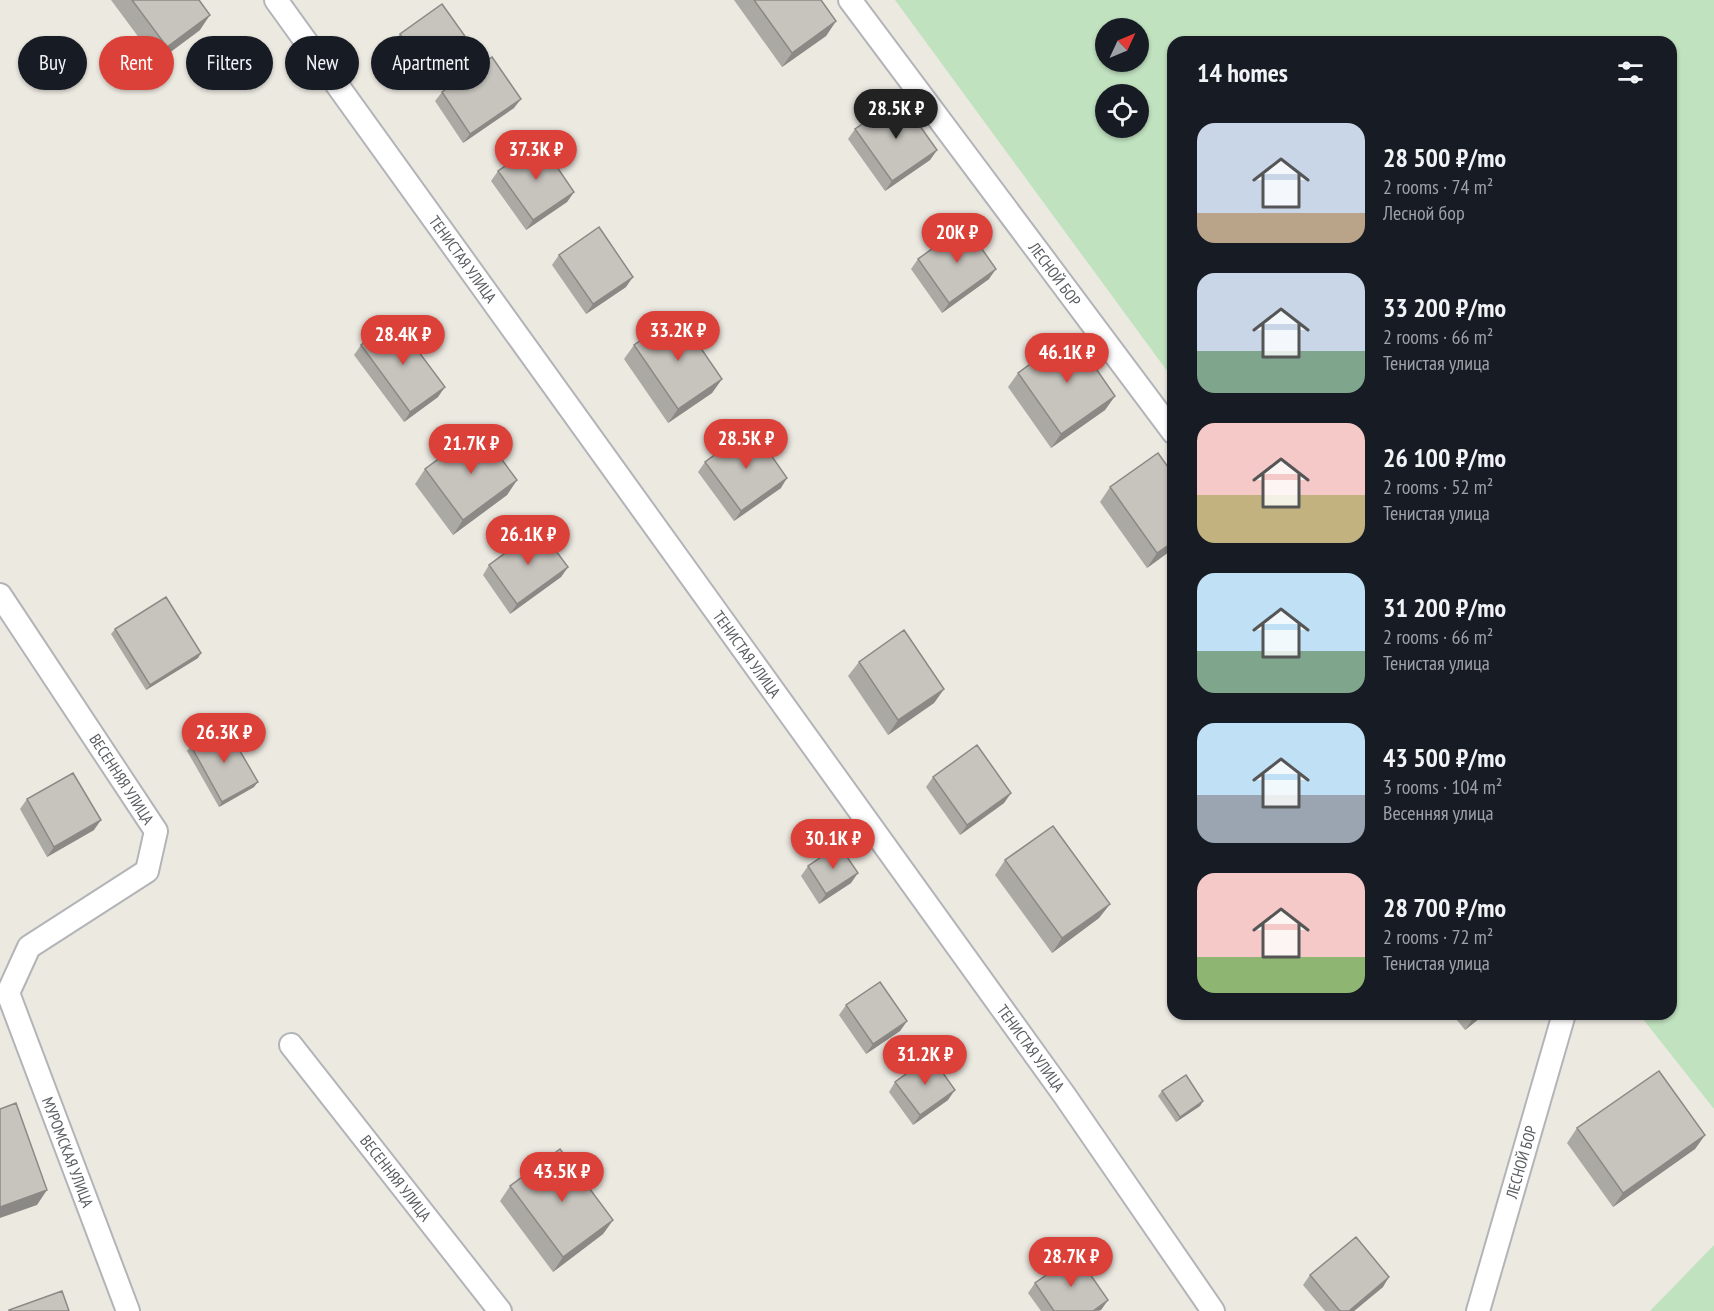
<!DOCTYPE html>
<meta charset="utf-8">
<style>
body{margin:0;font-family:"PT Sans Narrow",sans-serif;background:#242831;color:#f1f3f6;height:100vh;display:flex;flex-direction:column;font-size:22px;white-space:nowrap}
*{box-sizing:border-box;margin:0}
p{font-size:20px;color:#9ea1a6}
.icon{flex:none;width:33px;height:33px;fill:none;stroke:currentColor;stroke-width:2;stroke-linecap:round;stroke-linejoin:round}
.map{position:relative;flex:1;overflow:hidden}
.details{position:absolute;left:1167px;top:36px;width:510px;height:984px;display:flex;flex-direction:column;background:#171b24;border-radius:18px;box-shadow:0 2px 4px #0004}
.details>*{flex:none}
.top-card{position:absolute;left:18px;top:36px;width:570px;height:54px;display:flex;gap:12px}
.needle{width:39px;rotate:46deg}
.fabs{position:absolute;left:1095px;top:18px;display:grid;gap:12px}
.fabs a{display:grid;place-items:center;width:54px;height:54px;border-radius:50%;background:#171b24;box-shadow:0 2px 4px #0004;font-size:30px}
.price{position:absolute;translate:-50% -51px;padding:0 14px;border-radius:21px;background:#db4138;color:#fff;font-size:20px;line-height:39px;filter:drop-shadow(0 2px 3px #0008)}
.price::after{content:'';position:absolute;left:50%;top:36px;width:18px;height:14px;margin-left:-9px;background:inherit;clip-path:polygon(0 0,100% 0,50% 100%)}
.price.active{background:#222;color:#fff}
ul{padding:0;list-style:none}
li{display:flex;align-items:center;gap:18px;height:150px;padding:0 30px}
li span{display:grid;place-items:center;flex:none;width:168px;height:120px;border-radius:18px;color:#555}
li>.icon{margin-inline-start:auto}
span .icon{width:72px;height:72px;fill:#fffc;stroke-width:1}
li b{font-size:26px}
h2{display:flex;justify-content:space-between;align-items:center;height:72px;padding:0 30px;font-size:26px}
.pill{padding:0 21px;border-radius:27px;background:#171b24;box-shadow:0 2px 4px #0004;font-size:21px;line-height:54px}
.pill.active{background:#db4138;color:#fff}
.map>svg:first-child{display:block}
.green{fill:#c0e2bf;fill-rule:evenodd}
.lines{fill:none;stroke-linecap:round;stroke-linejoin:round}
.street-casing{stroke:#b2b4b8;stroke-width:26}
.street{stroke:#fff;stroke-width:22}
.wall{fill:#aba9a3}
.shaded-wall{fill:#8b8985}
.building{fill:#c7c4be;stroke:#8b8985;stroke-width:1.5}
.labels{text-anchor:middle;stroke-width:4.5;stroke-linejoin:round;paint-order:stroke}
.street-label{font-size:16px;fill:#5a5d61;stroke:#fff}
</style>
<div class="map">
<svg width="1714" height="1311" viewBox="0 0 1714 1311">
<rect width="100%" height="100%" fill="#ece9e1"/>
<path class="green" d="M895,0H1714V1109L1639,1014H1671V42H1173V379ZM1106,28H1138V62H1106ZM1106,94H1138V128H1106Z
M1714,1245V1311H1650Z"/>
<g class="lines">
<defs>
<path id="street" d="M276,0L1065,1096L1213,1311
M850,0L1173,432
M0,595L156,831L147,871L29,947L8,993
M8,993L128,1311
M291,1045L500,1311
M1478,1311L1564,1014"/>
</defs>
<use href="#street" class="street-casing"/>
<use href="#street" class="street"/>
</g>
<path class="wall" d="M111,0H199L200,30L157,62Z
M734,0H821L836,21L826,36L782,67Z
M400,34L472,46L465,56L423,86L393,44Z
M442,92L514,108L463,143L435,101Z
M855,129L937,150L930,160L885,191L848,139Z
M498,171L574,192L567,202L526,230L491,181Z
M559,255L626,287L586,314L552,265Z
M918,259L989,279L942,313L911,269Z
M361,345L438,397L404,422L354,355Z
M634,345L722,379L712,393L668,423L624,359Z
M1018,373L1115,396L1105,410L1051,448L1008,387Z
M705,462L781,488L734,521L698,472Z
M425,469L517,480L507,495L453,535L415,484Z
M1173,474V549L1147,568L1100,502L1110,487Z
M489,565L568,567L561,577L510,614L483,575Z
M115,629L198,658L146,690L111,634Z
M859,662L944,689L934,703L888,735L848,676Z
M191,746L254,787L219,807L187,751Z
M933,777L1011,793L1004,803L960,835L926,787Z
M27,799L94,830L47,857L20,809Z
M1005,860L1110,904L1099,918L1052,953L995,875Z
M808,866L851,883L819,904L801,876Z
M846,1005L907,1021L900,1031L866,1054L839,1015Z
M1452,1014H1485L1465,1030Z
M895,1082L948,1100L913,1125L889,1092Z
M1162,1091L1203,1101L1200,1106L1176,1122L1158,1096Z
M1577,1128L1705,1135L1695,1149L1613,1207L1567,1143Z
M510,1186L613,1220L603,1234L553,1272L500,1201Z
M1310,1275L1383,1287L1354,1311H1325L1303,1285Z
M1035,1283L1108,1300L1100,1311H1041L1028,1293Z"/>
<path class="shaded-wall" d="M210,15L200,30L157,62L167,47Z
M836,21L826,36L782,67L792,53Z
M472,46L465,56L423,86L430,76Z
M521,99L514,108L463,143L470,134Z
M937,150L930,160L885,191L892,181Z
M574,192L567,202L526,230L533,220Z
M996,269L989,279L942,313L949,303Z
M633,277L626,287L586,314L593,304Z
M722,379L712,393L668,423L678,409Z
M445,387L438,397L404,422L410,412Z
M1115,396L1105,410L1051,448L1061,434Z
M787,478L781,488L734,521L741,511Z
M517,480L507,495L453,535L463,520Z
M1173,542V549L1147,568L1157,553Z
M568,567L561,577L510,614L517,604Z
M201,653L198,658L146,690L150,685Z
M944,689L934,703L888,735L898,720Z
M258,782L254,787L219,807L222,802Z
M1011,793L1004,803L960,835L967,825Z
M101,820L94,830L47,857L54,847Z
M858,873L851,883L819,904L826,894Z
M1110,904L1099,918L1052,953L1062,938Z
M1479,1014H1485L1465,1030L1472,1020Z
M907,1021L900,1031L866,1054L873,1044Z
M955,1090L948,1100L913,1125L920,1115Z
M1203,1101L1200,1106L1176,1122L1180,1117Z
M1705,1135L1695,1149L1613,1207L1623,1193Z
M47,1190L37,1205L0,1218V1207Z
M613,1220L603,1234L553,1272L563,1257Z
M1389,1277L1383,1287L1354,1311H1349Z
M1108,1300L1101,1310L1093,1311Z"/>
<path class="building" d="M132,0H199L210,15L167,47Z
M754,0H821L836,21L792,53Z
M442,4L472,46L430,76L400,34Z
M492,57L521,99L470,134L442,92Z
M900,98L937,150L892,181L855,129Z
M540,142L574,192L533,220L498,171Z
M965,225L996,269L949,303L918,259Z
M599,227L633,277L593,304L559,255Z
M678,315L722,379L678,409L634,345Z
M395,320L445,387L410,412L361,345Z
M1072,334L1115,396L1061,434L1018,373Z
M752,428L787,478L741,511L705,462Z
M479,429L517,480L463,520L425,469Z
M1158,453L1173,474V542L1157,553L1110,487Z
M539,528L568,567L517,604L489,565Z
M166,597L201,653L150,685L115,629Z
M904,630L944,689L898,720L859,662Z
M226,727L258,782L222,802L191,746Z
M977,745L1011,793L967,825L933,777Z
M73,773L101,820L54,847L27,799Z
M1053,826L1110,904L1062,938L1005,860Z
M839,845L858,873L826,894L808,866Z
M880,982L907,1021L873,1044L846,1005Z
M1467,1014H1479L1472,1020Z
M931,1056L955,1090L920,1115L895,1082Z
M1659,1071L1705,1135L1623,1193L1577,1128Z
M1186,1075L1203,1101L1180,1117L1162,1091Z
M16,1103L47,1190L0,1207V1109Z
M560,1149L613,1220L563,1257L510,1186Z
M1356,1237L1389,1277L1349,1311H1340L1310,1275Z
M1076,1254L1108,1300L1093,1311H1054L1035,1283Z
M62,1291L69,1311H9V1310Z"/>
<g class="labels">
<g class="street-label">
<text transform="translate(463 259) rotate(54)" y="6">ТЕНИСТАЯ УЛИЦА</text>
<text transform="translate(1055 274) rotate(53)" y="6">ЛЕСНОЙ БОР</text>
<text transform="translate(747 654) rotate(54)" y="6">ТЕНИСТАЯ УЛИЦА</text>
<text transform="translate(122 779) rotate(57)" y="6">ВЕСЕННЯЯ УЛИЦА</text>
<text transform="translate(1031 1048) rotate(54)" y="6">ТЕНИСТАЯ УЛИЦА</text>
<text transform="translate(68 1152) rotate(69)" y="6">МУРОМСКАЯ УЛИЦА</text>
<text transform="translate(1521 1162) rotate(-74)" y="6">ЛЕСНОЙ БОР</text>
<text transform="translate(396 1178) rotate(52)" y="6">ВЕСЕННЯЯ УЛИЦА</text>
</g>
</g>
</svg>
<div class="fabs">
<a><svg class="needle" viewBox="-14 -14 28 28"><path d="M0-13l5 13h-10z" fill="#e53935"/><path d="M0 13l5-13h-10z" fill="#9ea1a6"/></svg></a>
<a><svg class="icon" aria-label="locate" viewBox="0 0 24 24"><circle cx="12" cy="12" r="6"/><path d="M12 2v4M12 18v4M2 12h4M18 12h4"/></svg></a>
</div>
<b class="price active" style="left:896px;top:140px">28.5K ₽</b>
<b class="price" style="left:536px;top:181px">37.3K ₽</b>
<b class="price" style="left:957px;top:264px">20K ₽</b>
<b class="price" style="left:678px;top:362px">33.2K ₽</b>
<b class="price" style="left:403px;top:366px">28.4K ₽</b>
<b class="price" style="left:1067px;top:384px">46.1K ₽</b>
<b class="price" style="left:746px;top:470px">28.5K ₽</b>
<b class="price" style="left:471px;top:475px">21.7K ₽</b>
<b class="price" style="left:528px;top:566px">26.1K ₽</b>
<b class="price" style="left:224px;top:764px">26.3K ₽</b>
<b class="price" style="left:833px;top:870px">30.1K ₽</b>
<b class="price" style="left:925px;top:1086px">31.2K ₽</b>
<b class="price" style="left:562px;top:1203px">43.5K ₽</b>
<b class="price" style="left:1071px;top:1288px">28.7K ₽</b>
<div class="top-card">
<a class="pill">Buy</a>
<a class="pill active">Rent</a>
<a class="pill">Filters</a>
<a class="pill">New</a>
<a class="pill">Apartment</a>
</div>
<section class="details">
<h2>14 homes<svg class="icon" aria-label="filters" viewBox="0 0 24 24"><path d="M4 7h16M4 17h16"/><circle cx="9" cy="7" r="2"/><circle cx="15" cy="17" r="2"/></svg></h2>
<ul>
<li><span style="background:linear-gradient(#c9d6e8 75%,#b9a48a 0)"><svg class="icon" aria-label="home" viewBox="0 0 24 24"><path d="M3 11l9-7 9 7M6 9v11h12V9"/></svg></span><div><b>28 500 ₽/mo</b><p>2 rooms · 74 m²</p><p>Лесной бор</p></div></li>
<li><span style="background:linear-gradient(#c9d6e8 65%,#7fa58c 0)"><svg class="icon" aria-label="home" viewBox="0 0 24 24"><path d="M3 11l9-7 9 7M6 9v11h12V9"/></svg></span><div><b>33 200 ₽/mo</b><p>2 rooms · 66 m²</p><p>Тенистая улица</p></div></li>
<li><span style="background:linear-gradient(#f6c9c9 60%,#c2b280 0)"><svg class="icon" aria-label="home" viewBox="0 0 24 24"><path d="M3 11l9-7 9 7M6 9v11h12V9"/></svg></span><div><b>26 100 ₽/mo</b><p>2 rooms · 52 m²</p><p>Тенистая улица</p></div></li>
<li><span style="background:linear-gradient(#bfe0f5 65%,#7fa58c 0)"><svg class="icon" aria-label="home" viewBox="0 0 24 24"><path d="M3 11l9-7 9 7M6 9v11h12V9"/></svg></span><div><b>31 200 ₽/mo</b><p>2 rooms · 66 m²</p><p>Тенистая улица</p></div></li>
<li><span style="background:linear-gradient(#bfe0f5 60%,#9aa5b1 0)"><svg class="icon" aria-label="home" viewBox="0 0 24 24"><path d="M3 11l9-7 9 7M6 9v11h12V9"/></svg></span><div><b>43 500 ₽/mo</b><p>3 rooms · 104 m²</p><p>Весенняя улица</p></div></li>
<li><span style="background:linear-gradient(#f6c9c9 70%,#8fb573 0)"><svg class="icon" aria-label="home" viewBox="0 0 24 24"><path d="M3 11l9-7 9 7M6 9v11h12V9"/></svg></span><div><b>28 700 ₽/mo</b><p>2 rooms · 72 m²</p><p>Тенистая улица</p></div></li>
</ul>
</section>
</div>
